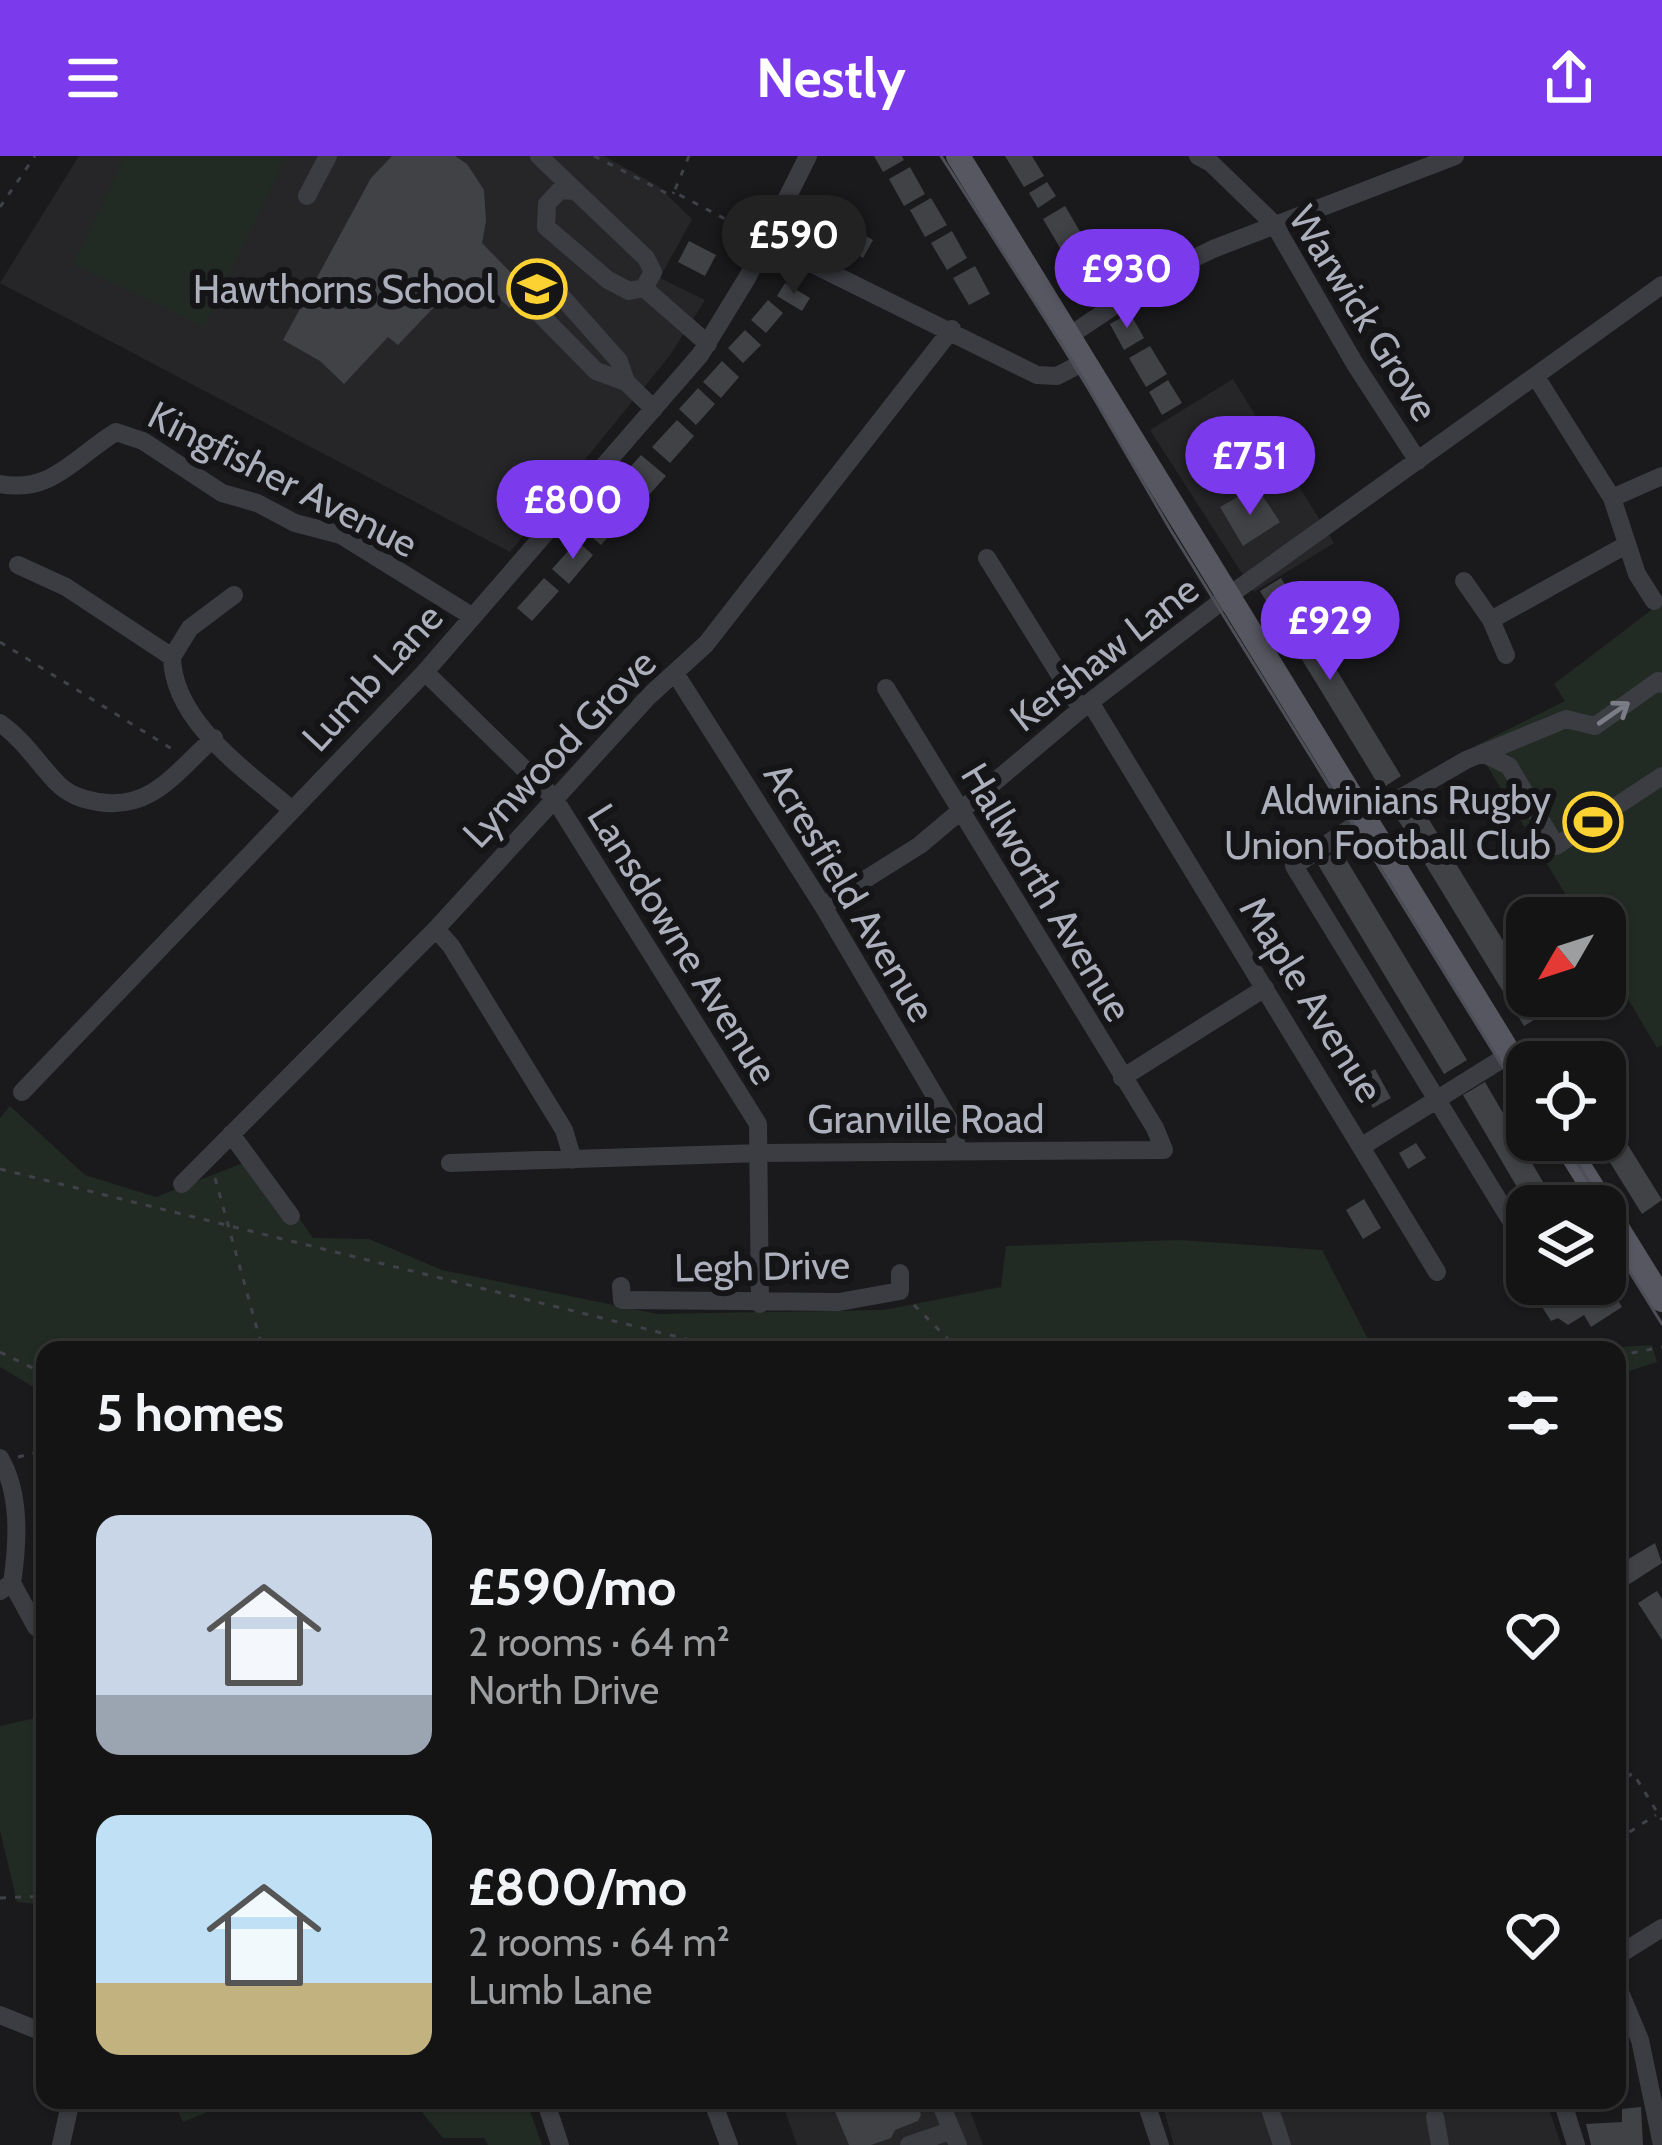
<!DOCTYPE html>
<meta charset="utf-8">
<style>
body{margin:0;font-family:Cabin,sans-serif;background:#212122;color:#f1f3f6;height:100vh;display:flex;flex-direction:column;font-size:45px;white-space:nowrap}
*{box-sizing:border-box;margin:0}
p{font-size:39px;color:#9d9ea0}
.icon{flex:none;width:66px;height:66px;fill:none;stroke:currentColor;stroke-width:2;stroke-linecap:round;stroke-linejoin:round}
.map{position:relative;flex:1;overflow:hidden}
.sheet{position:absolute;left:36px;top:1185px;width:1590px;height:768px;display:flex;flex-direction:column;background:#141415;border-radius:24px;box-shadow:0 3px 9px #0004,0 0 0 3px #333334}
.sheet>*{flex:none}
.needle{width:78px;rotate:231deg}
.tools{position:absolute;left:1506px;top:741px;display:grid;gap:24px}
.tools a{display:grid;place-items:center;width:120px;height:120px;border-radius:24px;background:#141415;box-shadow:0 3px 9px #0004,0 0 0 3px #333334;font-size:60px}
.price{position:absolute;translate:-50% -102px;padding:0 27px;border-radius:42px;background:#7c3aed;color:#fff;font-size:39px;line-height:78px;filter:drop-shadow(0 3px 6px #0008)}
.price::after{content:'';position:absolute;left:50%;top:72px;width:36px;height:27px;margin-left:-18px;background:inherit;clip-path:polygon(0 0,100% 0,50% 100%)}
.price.on{background:#222;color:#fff}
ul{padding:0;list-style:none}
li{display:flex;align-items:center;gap:36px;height:300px;padding:0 60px}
li span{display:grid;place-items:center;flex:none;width:336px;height:240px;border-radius:24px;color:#555}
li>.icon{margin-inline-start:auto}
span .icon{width:144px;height:144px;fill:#fffc;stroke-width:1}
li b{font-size:51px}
h2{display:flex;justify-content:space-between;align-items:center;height:144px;padding:0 60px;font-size:51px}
header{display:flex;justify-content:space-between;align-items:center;height:156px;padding:0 60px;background:#7c3aed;color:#fff;font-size:54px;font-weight:700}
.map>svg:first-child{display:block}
.built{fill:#262629}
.green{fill:#212b23}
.building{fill:#414246}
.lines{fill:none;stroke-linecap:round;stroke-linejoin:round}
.path{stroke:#404249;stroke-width:3;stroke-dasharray:6 9;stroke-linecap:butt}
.minor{stroke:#3c3d43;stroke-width:18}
.major{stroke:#565761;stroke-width:24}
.tram{stroke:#4d4e57;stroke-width:3}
.oneway{stroke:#7a7c86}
.labels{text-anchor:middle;stroke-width:12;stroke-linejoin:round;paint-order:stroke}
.poi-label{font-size:39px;fill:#acafbc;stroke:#151517;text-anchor:end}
.street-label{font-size:39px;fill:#acafbc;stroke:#151517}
</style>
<header><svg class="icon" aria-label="menu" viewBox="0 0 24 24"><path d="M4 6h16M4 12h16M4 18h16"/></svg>Nestly<svg class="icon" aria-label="share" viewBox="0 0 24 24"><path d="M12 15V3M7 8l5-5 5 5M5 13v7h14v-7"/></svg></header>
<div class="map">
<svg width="1662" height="1989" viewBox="0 0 1662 1989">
<rect width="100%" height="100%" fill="#1a1a1c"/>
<path class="built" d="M79,0H604L658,30L692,63L660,122L705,144L671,198L510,396L0,127Z
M1233,223L1334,387L1254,436L1150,274Z
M781,1944H966L983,1989H797Z
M1161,1944H1546L1561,1989H1174Z"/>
<path class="green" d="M125,0H286L204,171L73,108Z
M1662,446V889L1657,892L1605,804V762H1580L1475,590L1565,545L1554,528Z
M10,950L85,1019L156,1041L256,1002L313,1082L369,1083L442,1114L658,1158L884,1154L1001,1131L1006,1090L1179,1084L1322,1094L1369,1185L1455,1194H45V1238L0,1211V962Z
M1652,1189L1657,1206L1617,1219V1194H1573Z
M45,1560V1749L17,1746L0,1674V1570Z
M173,1944H237L183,1966Z
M412,1944H526L542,1989H488L484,1982H443Z"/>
<path class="building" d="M392,0H455L467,8L484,34L486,65L482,87L526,132L510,152L477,123L457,142L438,134L430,138L437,148L398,189L388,181L344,228L320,205L283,184L371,22Z
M874,0H902L904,4L883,16Z
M1005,0H1032L1044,20L1024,31Z
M910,11L925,38L904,50L889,23Z
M1047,26L1056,40L1038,52L1029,37Z
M931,42L947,69L925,81L910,54Z
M810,45L835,60L823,80L798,65Z
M1065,50L1088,89L1066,102L1043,63Z
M846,69L873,84L863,102L836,86Z
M952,75L967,102L947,114L931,87Z
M689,85L716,99L705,120L678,106Z
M1098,95L1117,129L1091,144L1072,110Z
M975,110L990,138L969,149L953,122Z
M785,127L810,142L802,155L777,140Z
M768,144L783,157L766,177L751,164Z
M1130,157L1144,182L1124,194L1110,168Z
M745,174L761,189L743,207L728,192Z
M1150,190L1167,218L1146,231L1129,202Z
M722,205L739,221L721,242L703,226Z
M1168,224L1182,247L1162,259L1149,236Z
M698,232L715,248L696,269L679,253Z
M677,264L694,280L670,307L652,291Z
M641,299L666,320L640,349L616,327Z
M1260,336L1280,366L1243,390L1220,351L1241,339L1250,354L1255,351L1252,343Z
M610,347L626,361L601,389L585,375Z
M577,385L593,399L569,428L552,413Z
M544,422L559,435L532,465L517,452Z
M1281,422L1401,620L1381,633L1260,435Z
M1417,644L1527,824V840H1537L1547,856L1524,870L1394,657Z
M1340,693L1467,904L1444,918L1317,707Z
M1560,882L1574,906H1548L1540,894Z
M1375,913L1391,942L1373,952L1356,924Z
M1485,926L1557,1050H1528L1463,939Z
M1605,952L1662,1044L1642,1058L1596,984H1605Z
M1416,987L1426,1002L1408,1013L1399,997Z
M1364,1043L1381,1072L1363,1083L1346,1054Z
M1561,1128L1570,1137L1585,1128H1608L1622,1151L1591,1171L1584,1159L1568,1169L1558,1162L1551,1165L1537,1143Z
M1655,1387L1662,1407L1617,1436V1410Z
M1657,1435L1662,1443V1484L1638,1447Z
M830,1944H916L921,1959L918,1965L895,1974L891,1982L871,1989H849Z
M1641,1951L1643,1989H1591L1586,1968L1622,1966V1953Z"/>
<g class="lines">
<path class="path" d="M594,0L672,40L674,36
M689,0L674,36L748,75
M0,51L35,0
M0,486L172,593
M0,1013L731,1194
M215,1022L263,1194
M914,1149L959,1194
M821,1194L886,1189L926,1194
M0,1196L45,1218
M1617,1200L1662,1191
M18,1301L45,1294
M1617,1544L1621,1551L1617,1553
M1617,1618L1621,1625L1633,1617L1662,1664
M1617,1684L1656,1659
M0,1742L45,1740"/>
<path class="minor" d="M539,0L646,102L653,116L644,132L708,188
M1198,0L1211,7L1274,68L1355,208L1418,305
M574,35L560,34L547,48L546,71L608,124L629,135L644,132
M307,40L328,0
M766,85L1037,219L1057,220L1084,206
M1069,180L1160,119L1213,93L1455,0
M1536,221L1612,342L1637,418L1654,445
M626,226L596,215L534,152L549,137L563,142L619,205L626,226L654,253
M0,328C52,338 76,300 116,276L143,285L222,337L257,347L295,367L341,379L473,461
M1612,342L1662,320
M987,402L1081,553
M18,409L66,431L172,501C173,566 247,615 292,654
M1464,425L1491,464
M1506,499L1491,464L1626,389
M172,501L190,472L234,439
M425,516L554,642L758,968L760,1148
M675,517L823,750L951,967L958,995
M1090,546L1437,1116
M0,567C24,584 37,606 57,627C69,639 82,643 98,646C153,655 177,614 214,582
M1484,598L1509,610L1556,690L1662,620
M823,750L920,689L1081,553L1227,441L1662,129
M436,773L451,790L564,974L573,1004
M1122,922L1265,832
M22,936L425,516L700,199L747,122L808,0
M231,978L291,1060
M1364,989L1510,898
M450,1007L760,997L1164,994L1155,972L886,532
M182,1028L436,773L649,540L706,488L952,173
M1527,1091L1294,710L1364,663L1466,604L1566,563L1595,570L1658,525L1662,528
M621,1130L622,1144L839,1146L900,1135V1117
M0,1302C21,1338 18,1387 12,1427L0,1435
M12,1427L36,1471L45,1475
M1617,1800L1662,1772
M1617,1829L1640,1884L1662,1989
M0,1859L45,1877
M545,1944L560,1989
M712,1944L729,1989
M939,1944L958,1989
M1145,1944L1160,1989
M1267,1944L1282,1989
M1562,1944L1576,1989
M1435,1961L1440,1989
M61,1989L71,1944
M909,1989L950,1975"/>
<path class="major" d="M958,0L1527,926
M1563,984L1604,1050
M1605,1052L1662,1144"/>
<path class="tram" d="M941,0L1076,211L1170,373L1527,950
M1563,984L1604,1050
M1605,1076L1662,1168"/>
</g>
<defs><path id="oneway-shaft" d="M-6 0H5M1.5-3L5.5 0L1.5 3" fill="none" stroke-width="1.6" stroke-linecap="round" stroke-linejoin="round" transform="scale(3)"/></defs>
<use class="oneway" href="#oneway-shaft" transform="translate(1614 557) rotate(-35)"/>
<defs>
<symbol id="school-ring" viewBox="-11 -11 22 22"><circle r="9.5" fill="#151517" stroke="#fcd232" stroke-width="1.5"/><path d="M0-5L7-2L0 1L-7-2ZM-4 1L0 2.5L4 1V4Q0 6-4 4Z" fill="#fcd232"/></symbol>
<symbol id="stadium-ring" viewBox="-11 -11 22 22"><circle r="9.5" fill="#151517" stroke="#fcd232" stroke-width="1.5"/><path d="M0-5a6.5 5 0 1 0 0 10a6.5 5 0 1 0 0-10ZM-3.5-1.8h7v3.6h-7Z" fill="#fcd232"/></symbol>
</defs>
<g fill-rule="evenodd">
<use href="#school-ring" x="504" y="100" width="66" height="66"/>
<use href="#stadium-ring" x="1560" y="633" width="66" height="66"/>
</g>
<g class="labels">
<g class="poi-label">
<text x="495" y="147">Hawthorns School</text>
<text x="1551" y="658">Aldwinians Rugby<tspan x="1551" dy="45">Union Football Club</tspan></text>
</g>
<g class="street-label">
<text transform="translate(1364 157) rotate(58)" y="14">Warwick Grove</text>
<text transform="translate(283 323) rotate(27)" y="14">Kingfisher Avenue</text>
<text transform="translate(1104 497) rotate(-38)" y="14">Kershaw Lane</text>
<text transform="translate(372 521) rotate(-47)" y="14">Lumb Lane</text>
<text transform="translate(559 592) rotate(-46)" y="14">Lynwood Grove</text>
<text transform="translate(850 736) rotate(59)" y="14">Acresfield Avenue</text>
<text transform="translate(1047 736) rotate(59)" y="14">Hallworth Avenue</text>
<text transform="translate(683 788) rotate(58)" y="14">Lansdowne Avenue</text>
<text transform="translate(1312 843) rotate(58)" y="14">Maple Avenue</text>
<text x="926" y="977">Granville Road</text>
<text transform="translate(762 1110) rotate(-1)" y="14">Legh Drive</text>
</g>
</g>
</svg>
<div class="tools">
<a><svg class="needle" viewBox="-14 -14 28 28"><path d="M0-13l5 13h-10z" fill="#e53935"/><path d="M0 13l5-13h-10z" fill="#9d9ea0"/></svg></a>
<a><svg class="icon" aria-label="locate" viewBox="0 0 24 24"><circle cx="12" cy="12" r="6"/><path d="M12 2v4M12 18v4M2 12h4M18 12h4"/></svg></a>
<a><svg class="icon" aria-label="layers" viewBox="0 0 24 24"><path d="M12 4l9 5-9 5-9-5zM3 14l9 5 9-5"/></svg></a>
</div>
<b class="price on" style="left:794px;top:141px">£590</b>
<b class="price" style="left:1127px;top:175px">£930</b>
<b class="price" style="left:1250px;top:362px">£751</b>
<b class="price" style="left:573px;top:406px">£800</b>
<b class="price" style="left:1330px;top:527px">£929</b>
<section class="sheet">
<h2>5 homes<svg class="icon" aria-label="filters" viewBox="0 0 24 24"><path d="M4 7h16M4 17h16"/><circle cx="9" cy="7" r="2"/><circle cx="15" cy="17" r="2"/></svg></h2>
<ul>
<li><span style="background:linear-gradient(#c9d6e8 75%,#9aa5b1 0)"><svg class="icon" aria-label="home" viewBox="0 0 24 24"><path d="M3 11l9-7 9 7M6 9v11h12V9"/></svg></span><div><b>£590/mo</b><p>2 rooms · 64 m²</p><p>North Drive</p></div><svg class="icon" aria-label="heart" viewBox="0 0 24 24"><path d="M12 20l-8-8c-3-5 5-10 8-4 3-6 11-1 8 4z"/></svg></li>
<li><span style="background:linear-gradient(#bfe0f5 70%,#c2b280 0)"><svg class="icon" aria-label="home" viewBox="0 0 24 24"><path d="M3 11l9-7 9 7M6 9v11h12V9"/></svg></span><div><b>£800/mo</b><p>2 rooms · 64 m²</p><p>Lumb Lane</p></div><svg class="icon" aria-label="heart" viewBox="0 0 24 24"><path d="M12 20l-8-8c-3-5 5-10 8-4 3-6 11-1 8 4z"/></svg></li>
</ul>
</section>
</div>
